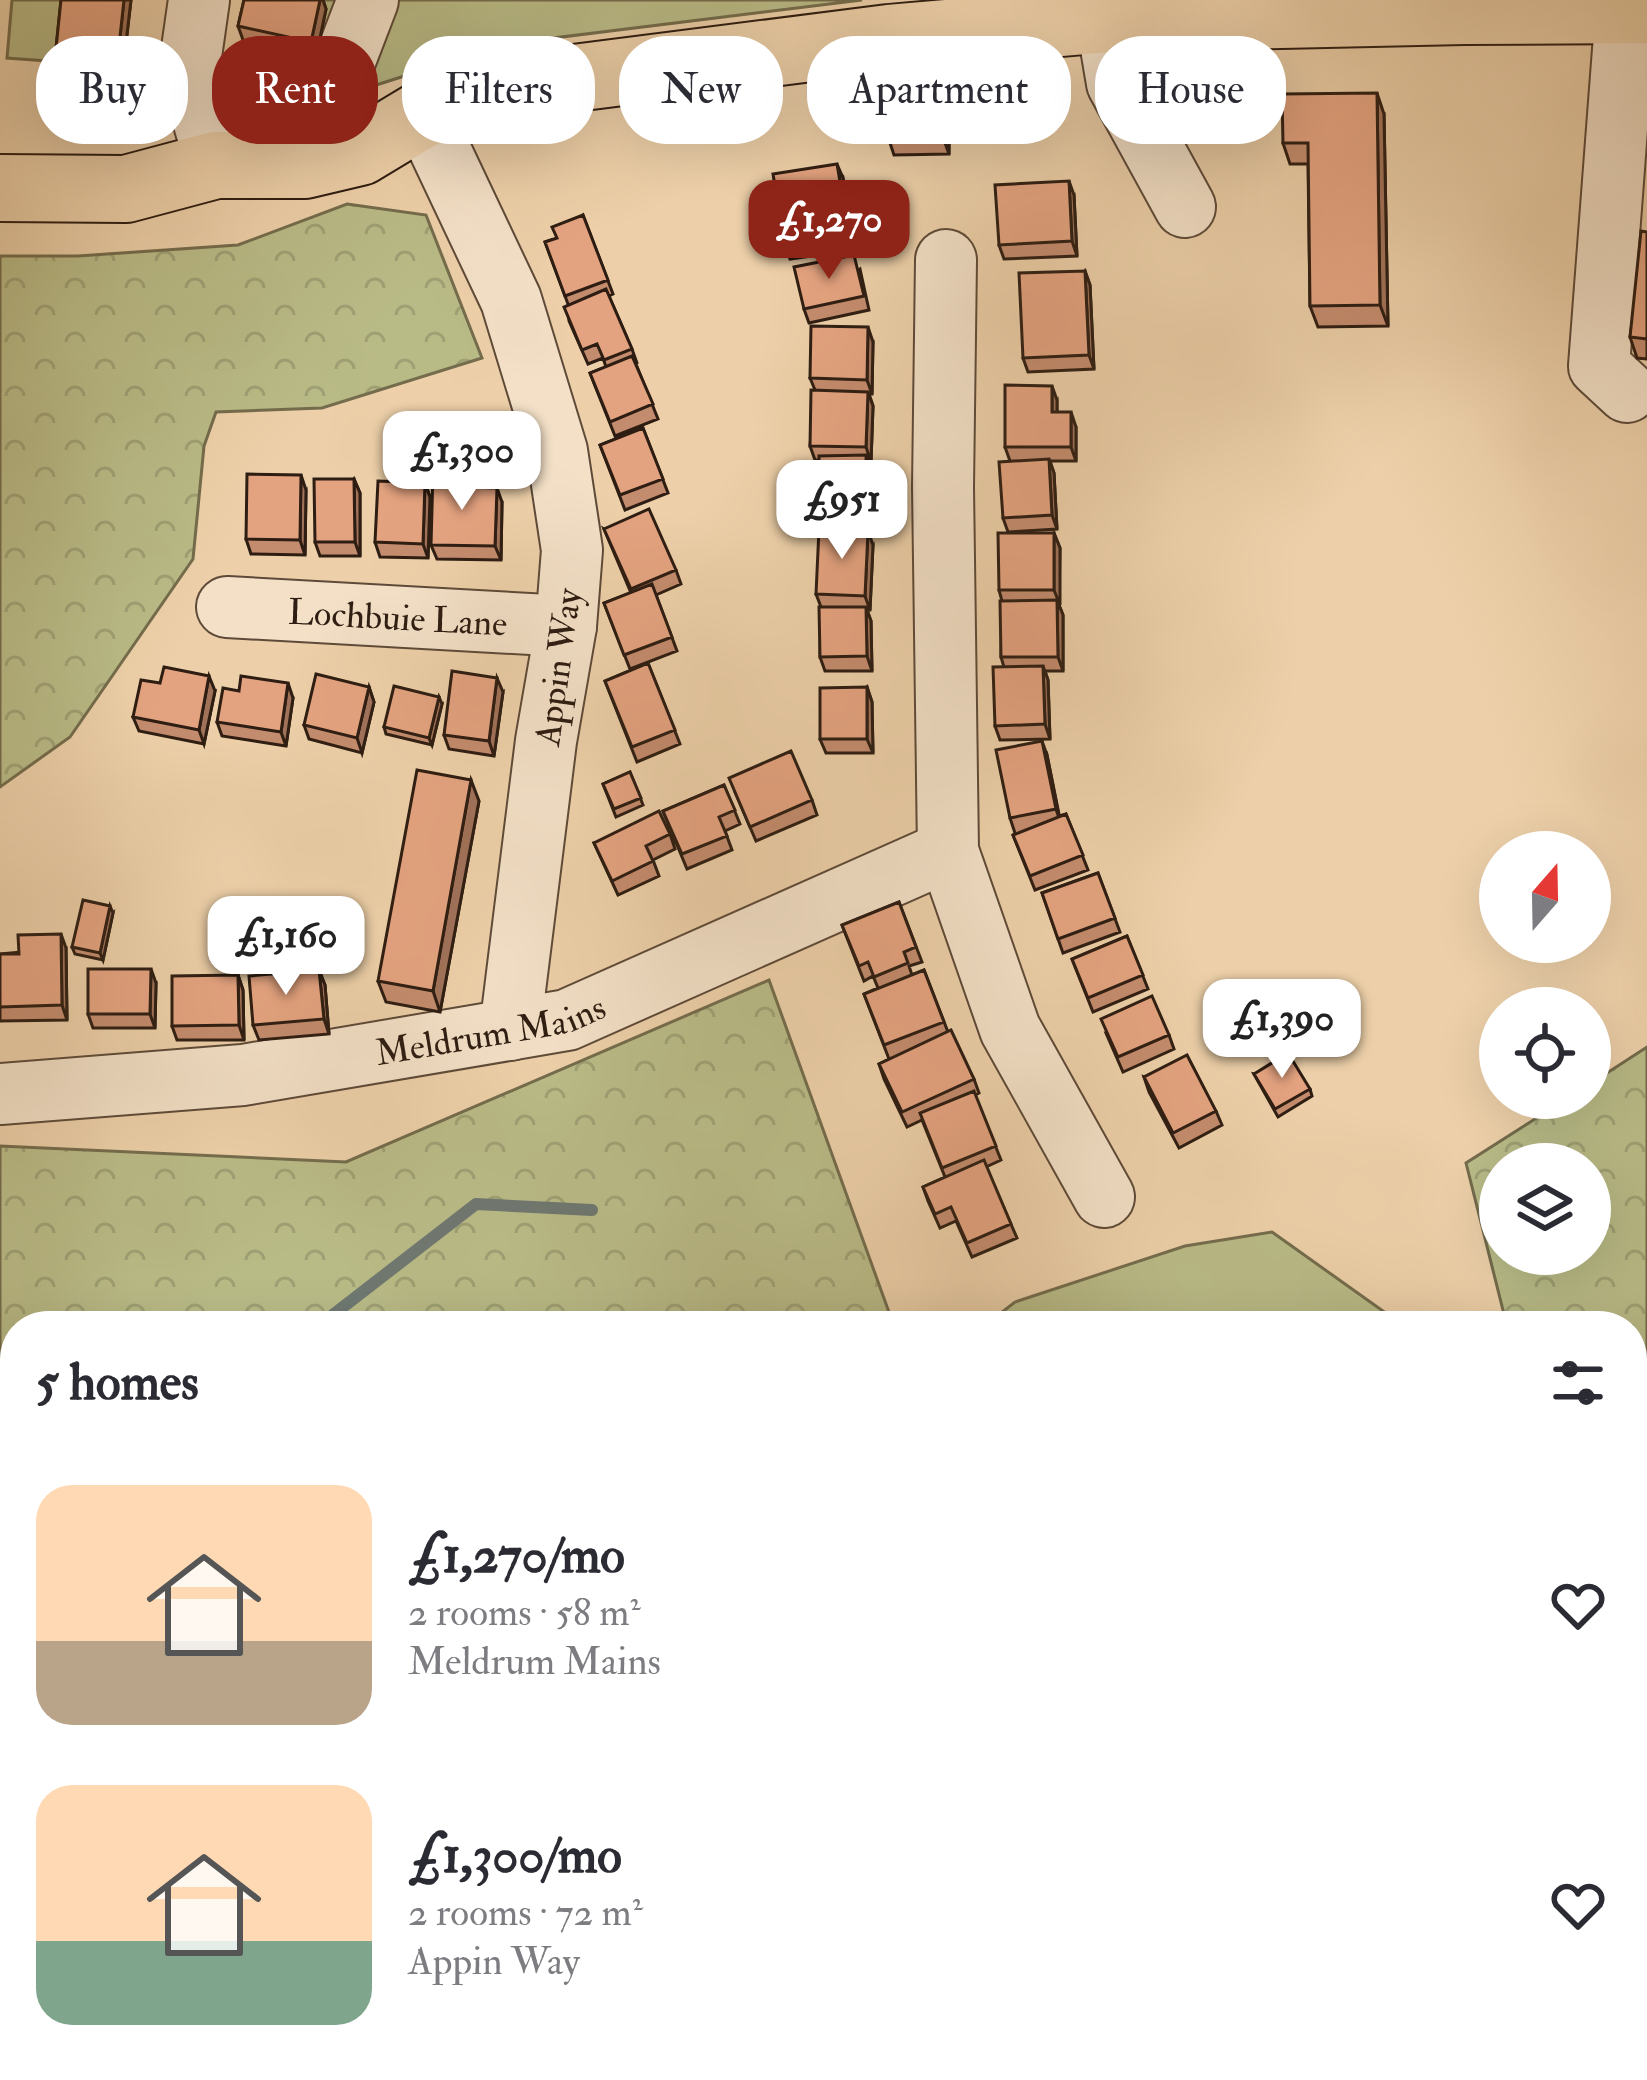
<!DOCTYPE html>
<meta charset="utf-8">
<style>
body{margin:0;font-family:"IM FELL Double Pica",serif;background:#f2f2f3;color:#2b2b33;height:100vh;display:flex;flex-direction:column;font-size:45px;white-space:nowrap}
*{box-sizing:border-box;margin:0}
p{font-size:39px;color:#7c7c81}
.icon{flex:none;width:66px;height:66px;fill:none;stroke:currentColor;stroke-width:2;stroke-linecap:round;stroke-linejoin:round}
.map{position:relative;flex:1;overflow:hidden}
.details{position:absolute;left:0px;top:1311px;width:1647px;height:771px;display:flex;flex-direction:column;background:#fff;border-radius:48px 48px 0 0;box-shadow:0 12px 48px #0002}
.details>*{flex:none}
.guide{position:absolute;left:36px;top:36px;width:1575px;height:108px;display:flex;gap:24px}
.needle{width:78px;rotate:20deg}
.controls{position:absolute;left:1479px;top:831px;display:grid;gap:24px}
.controls a{display:grid;place-items:center;width:132px;height:132px;border-radius:50%;background:#fff;box-shadow:0 12px 48px #0002;font-size:60px}
.price{position:absolute;translate:-50% -102px;padding:0 27px;border-radius:24px;background:#fff;color:#222;font-size:39px;line-height:78px;filter:drop-shadow(0 3px 6px #0008)}
.price::after{content:'';position:absolute;left:50%;top:72px;width:36px;height:27px;margin-left:-18px;background:inherit;clip-path:polygon(0 0,100% 0,50% 100%)}
.price.current{background:#8f2418;color:#fff}
ul{padding:0;list-style:none}
li{display:flex;align-items:center;gap:36px;height:300px;padding:0 36px}
li span{display:grid;place-items:center;flex:none;width:336px;height:240px;border-radius:36px;color:#555}
li>.icon{margin-inline-start:auto}
span .icon{width:144px;height:144px;fill:#fffc;stroke-width:1}
li b{font-size:51px}
h2{display:flex;justify-content:space-between;align-items:center;height:144px;padding:0 36px;font-size:51px}
.tag{padding:0 42px;border-radius:48px;background:#fff;box-shadow:0 12px 48px #0002;font-size:42px;line-height:108px}
.tag.current{background:#8f2418;color:#fff}
.map>svg:first-child{display:block}
.green{fill:#b9bb87;stroke:#746c4c;stroke-width:3}
.forest{fill:url(#forest-crowns);stroke:#746c4c;stroke-width:3;fill-rule:evenodd}
.lines{fill:none;stroke-linecap:round;stroke-linejoin:round}
.stream{stroke:#6f7871;stroke-width:12}
.minor-casing{stroke:#5e4a38;stroke-width:64}
.major-casing{stroke:#2e1d12;stroke-width:70}
.minor{stroke:#f3e0c7;stroke-width:60}
.major{stroke:#edd0a9;stroke-width:66}
.wall{fill:#c48c6e;stroke:#2e1d12;stroke-width:3}
.shaded-wall{fill:#a0725a;stroke:#2e1d12;stroke-width:3}
.building{fill:#e4a380;stroke:#2e1d12;stroke-width:3}
.labels{text-anchor:middle;stroke-width:10;stroke-linejoin:round;paint-order:stroke}
.street-label{font-size:36px;fill:#2e1d12;stroke:#f3e0c7}
</style>
<div class="map">
<svg width="1647" height="2080" viewBox="0 0 1647 2080">
<defs>
<pattern id="forest-crowns" width="20" height="18" patternUnits="userSpaceOnUse" patternTransform="scale(3)"><rect width="20" height="18" fill="#b9bb87"/><path d="M2 6a3 3 0 1 1 6 0M12 15a3 3 0 1 1 6 0" fill="none" stroke="#9fa074"/></pattern>
</defs>
<rect width="100%" height="100%" fill="#edd0a9"/>
<filter id="stains"><feTurbulence type="fractalNoise" baseFrequency=".00167" numOctaves="4"/><feColorMatrix values="0 0 0 0 .2 0 0 0 0 .09 0 0 0 0 .02 0 0 0 .5 -.17"/></filter>
<radialGradient id="worn" r=".72"><stop offset=".6" stop-color="#630" stop-opacity="0"/><stop offset="1" stop-color="#630" stop-opacity=".3"/></radialGradient>
<path class="green" d="M12,0H68L61,62L7,58Z
M317,0H349L309,107C280,100 249,90 227,70L243,40L316,56Z
M389,0H862L505,44L373,86L365,57Z
M1272,1232L1404,1326H984L1015,1302L1185,1246Z
M1647,1514V2080H25L23,2067H1632V1515Z"/>
<path class="forest" d="M347,204L426,215L482,358L322,408L216,412L204,446L193,559L70,737L0,787V256H78L238,245Z
M769,980L894,1326H15V1884L0,1928V1146L346,1162Z
M1647,1047V1484L1632,1487V1326H1507L1466,1163L1568,1098H1590V1084ZM1500,1164H1590V1254H1500Z"/>
<g class="lines">
<path class="stream" d="M313,1326L325,1321L476,1204L592,1210
M0,1479L15,1466"/>
<defs>
<g id="minor">
<path d="M199,0L189,70L216,165"/>
<path d="M1103,0L1117,83L1185,207"/>
<path d="M1626,10L1599,366L1627,392"/>
<path d="M423,114L511,300L557,451L572,550L566,626L546,741L510,1030"/>
<path d="M305,165L368,0"/>
<path d="M946,260L943,487L948,851L1010,1029L1104,1197"/>
<path id="s1" d="M227,607L566,626"/>
<path id="s2" d="M0,1094L243,1075L567,1020L948,851"/>
</g>
<path id="major" d="M0,188L126,189L216,165H305L360,152L423,114L535,83L889,38L1107,19L1464,11L1647,10"/>
</defs>
<use href="#minor" class="minor-casing"/>
<use href="#major" class="major-casing"/>
<use href="#minor" class="minor"/>
<use href="#major" class="major"/>
</g>
<path class="wall" d="M61,0H131L124,60L93,56L92,66L61,62L56,48Z
M244,0H323L326,9L316,57L243,40L238,26Z
M978,89V138H949V154L894,155L889,140Z
M1384,114L1388,326L1318,327L1310,306L1308,164H1290L1283,143Z
M843,178L854,250L790,259L785,245Z
M1074,195L1077,256L1004,259L999,245Z
M583,215L613,294L609,296L632,349L637,363L636,364L658,419L615,436L590,373L606,367L603,358L588,364L569,321L568,304L545,242L557,238Z
M1647,232V359L1637,358L1630,337Z
M860,269L869,310L809,323L804,309Z
M1085,271L1090,285L1094,369L1028,372L1023,358Z
M873,342L872,394H869L873,406L871,462H869L872,469L873,520H826L820,506L819,460H815L810,446L815,390L810,378Z
M1057,400V412L1076,427V461H1050L1054,473L1057,529L1008,532L1003,518L1010,461L1005,447Z
M643,428L668,493L625,510L600,445Z
M354,479L360,493V556H320L315,542Z
M425,483L430,497L428,558L380,557L375,542Z
M465,487L502,502L501,560L437,559L431,545Z
M306,490L305,555L251,554L246,539Z
M604,529L676,570L681,584L656,595L677,651L630,669L604,603L631,593Z
M1054,533L1060,548L1059,605L1063,615V671H1045L1048,680L1050,739L1000,740L995,726L1004,667L1001,657L1002,601L999,590Z
M873,545L870,610H867L871,621L872,671H825L820,657L821,607L816,594Z
M648,663L680,744L637,762L605,681Z
M369,687L374,702L362,753L309,739L304,725Z
M867,687L872,702L873,753H826L820,739Z
M215,691L204,744L139,731L133,717Z
M239,691L293,698L286,746L222,736L217,722Z
M503,692L494,756L449,749L444,735Z
M442,704L432,745L386,734L384,727Z
M1047,755L1059,816L1066,814L1088,870L1035,890L1013,835L1015,833L1010,818Z
M630,772L643,805L616,817L603,784Z
M724,785L740,824L725,831L732,850L687,869L663,811Z
M735,792L812,800L817,815L756,841Z
M479,801L440,1012L386,1002L378,981Z
M670,834L675,849L653,860L659,876L618,895L594,843Z
M1098,873L1120,932L1063,953L1042,893Z
M899,902L922,962L909,966L912,975L924,970L948,1032L974,1079L979,1093L975,1095L1001,1160L986,1167L1017,1238L972,1257L956,1221L940,1228L928,1201L923,1187L945,1177L922,1120L907,1127L884,1079L879,1064L889,1059L864,994L878,988L873,976L864,981L842,925Z
M113,913L103,960L75,954L72,947Z
M1127,936L1148,989L1093,1012L1072,959Z
M66,948L67,1020L0,1021V954Z
M319,970L325,985L329,1034L259,1040L253,1025Z
M238,975L243,990L244,1040H177L172,1026Z
M156,983L155,1028H93L88,1014Z
M1106,1033L1169,1035L1174,1049L1123,1072Z
M1254,1074L1310,1089L1312,1096L1278,1117Z
M1144,1077L1216,1111L1222,1125L1179,1148L1149,1092Z"/>
<path class="shaded-wall" d="M124,0H131L124,60L119,46Z
M320,0H323L326,9L316,57L311,42Z
M88,42L93,56L92,66L87,52Z
M972,74L978,89V138L973,123Z
M1377,93L1384,114L1388,326L1380,305Z
M944,123L949,138V154L944,140Z
M837,164L843,178L854,250L849,235Z
M1069,181L1074,195L1077,256L1072,241Z
M1085,271L1090,285L1094,369L1089,355Z
M868,327L873,342L872,394L867,380Z
M1052,386L1057,400V426L1052,412Z
M868,392L873,406L871,462L866,447Z
M1071,412L1076,427V461L1071,447Z
M866,455L872,469L873,520L867,506Z
M1049,459L1054,473L1057,529L1052,515Z
M301,475L306,490L305,555L300,540Z
M354,479L360,493V556L355,542Z
M425,483L430,497L428,558L423,544Z
M497,488L502,502L501,560L495,546Z
M868,531L873,545L870,610L865,596Z
M1054,533L1060,548V605L1054,590Z
M1057,600L1063,615V671L1058,657Z
M866,607L871,621L872,671L867,656Z
M1043,666L1048,680L1050,739L1045,724Z
M209,676L215,691L204,744L199,730Z
M497,678L503,692L494,756L489,741Z
M288,683L293,698L286,746L281,732Z
M369,687L374,702L362,753L357,738Z
M867,687L872,702L873,753L867,739Z
M439,697L442,704L432,745L429,738Z
M1042,741L1047,755L1061,824L1056,809Z
M471,780L479,801L440,1012L433,991Z
M110,906L113,913L103,960L100,953Z
M61,934L66,948L67,1020L62,1005Z
M151,969L156,983L155,1028L150,1014Z
M319,970L325,985L329,1034L324,1019Z
M238,975L243,990L244,1040L239,1025Z"/>
<path class="building" d="M61,0H124L119,46L88,42L87,52L56,48Z
M244,0H320L311,42L238,26Z
M972,74L973,123H944V140H889L888,75Z
M1377,93L1380,305L1310,306L1308,143H1283L1282,94Z
M837,164L849,235L785,245L773,174Z
M1069,181L1072,241L999,245L995,185Z
M583,215L608,280L565,296L545,242L557,238L552,227Z
M1641,231L1647,232V339L1630,337Z
M854,255L864,296L804,309L794,267Z
M1085,271L1089,355L1023,358L1019,273Z
M606,289L632,349L604,360L597,344L582,350L564,307Z
M811,326L868,327L867,380L810,378Z
M632,356L653,404L610,422L590,373Z
M1005,385L1052,386V412H1071V447H1005Z
M811,390L868,392L866,447L810,446Z
M643,428L663,479L620,495L600,445Z
M866,455L867,506H820L819,456Z
M1049,459L1052,515L1003,518L999,462Z
M433,472L460,473L459,487L497,488L495,546L431,545Z
M247,474L301,475L300,540L246,539Z
M314,479H354L355,542H315Z
M378,481L425,483L423,544L375,542Z
M649,509L676,570L631,589L604,529Z
M819,529L868,531L865,596L816,594Z
M998,533H1054V590H999Z
M652,584L672,637L624,655L604,603Z
M1057,600L1058,657H1001L1000,601Z
M819,607H866L867,656L820,657Z
M648,663L675,730L632,747L605,681Z
M1043,666L1045,724L995,726L993,667Z
M164,667L209,676L199,730L133,717L141,680L160,683Z
M452,671L497,678L489,741L444,735Z
M316,674L369,687L357,738L304,725Z
M241,676L288,683L281,732L217,722L223,688L239,691Z
M394,686L439,697L429,738L384,727Z
M867,687V739H820V688Z
M1042,741L1056,809L1010,818L996,750Z
M791,751L812,800L750,827L729,778Z
M417,770L471,780L433,991L378,981Z
M630,772L641,798L614,809L603,784Z
M724,785L735,810L719,817L727,836L682,854L663,811Z
M659,811L670,834L646,846L653,861L612,881L594,843Z
M1066,814L1083,855L1030,876L1013,835Z
M1098,873L1115,918L1058,939L1042,893Z
M83,900L110,906L100,953L72,947Z
M899,902L916,947L904,952L908,963L874,977L868,962L859,966L842,925Z
M61,934L62,1005L0,1007V954H19L18,935Z
M1127,936L1143,975L1088,998L1072,959Z
M88,969H151L150,1014H88Z
M319,970L324,1019L253,1025L249,976Z
M924,970L944,1022L884,1045L864,994Z
M238,975L239,1025L172,1026V976Z
M1152,996L1169,1035L1118,1057L1101,1019Z
M951,1030L974,1079L902,1112L879,1064Z
M1288,1053L1310,1089L1275,1109L1254,1074Z
M1187,1055L1216,1111L1173,1133L1144,1077Z
M974,1091L996,1146L942,1168L920,1113Z
M984,1160L1011,1224L967,1243L951,1207L935,1214L923,1187Z"/>
<g class="labels">
<g class="street-label">
<text dy="13" stroke="none"><textPath href="#s1" startOffset="171">Lochbuie Lane</textPath></text>
<text transform="translate(557 667) rotate(-82)" y="13">Appin Way</text>
<text dy="13" stroke="none"><textPath href="#s2" startOffset="495">Meldrum Mains</textPath></text>
</g>
</g>
<rect width="100%" height="100%" filter="url(#stains)"/>
<rect width="100%" height="100%" fill="url(#worn)"/>
</svg>
<div class="controls">
<a><svg class="needle" viewBox="-14 -14 28 28"><path d="M0-13l5 13h-10z" fill="#e53935"/><path d="M0 13l5-13h-10z" fill="#7c7c81"/></svg></a>
<a><svg class="icon" aria-label="locate" viewBox="0 0 24 24"><circle cx="12" cy="12" r="6"/><path d="M12 2v4M12 18v4M2 12h4M18 12h4"/></svg></a>
<a><svg class="icon" aria-label="layers" viewBox="0 0 24 24"><path d="M12 4l9 5-9 5-9-5zM3 14l9 5 9-5"/></svg></a>
</div>
<b class="price current" style="left:829px;top:282px">£1,270</b>
<b class="price" style="left:462px;top:513px">£1,300</b>
<b class="price" style="left:842px;top:562px">£951</b>
<b class="price" style="left:286px;top:998px">£1,160</b>
<b class="price" style="left:1282px;top:1081px">£1,390</b>
<div class="guide">
<a class="tag">Buy</a>
<a class="tag current">Rent</a>
<a class="tag">Filters</a>
<a class="tag">New</a>
<a class="tag">Apartment</a>
<a class="tag">House</a>
</div>
<section class="details">
<h2>5 homes<svg class="icon" aria-label="filters" viewBox="0 0 24 24"><path d="M4 7h16M4 17h16"/><circle cx="9" cy="7" r="2"/><circle cx="15" cy="17" r="2"/></svg></h2>
<ul>
<li><span style="background:linear-gradient(#ffd9b3 65%,#b9a48a 0)"><svg class="icon" aria-label="home" viewBox="0 0 24 24"><path d="M3 11l9-7 9 7M6 9v11h12V9"/></svg></span><div><b>£1,270/mo</b><p>2 rooms · 58 m²</p><p>Meldrum Mains</p></div><svg class="icon" aria-label="heart" viewBox="0 0 24 24"><path d="M12 20l-8-8c-3-5 5-10 8-4 3-6 11-1 8 4z"/></svg></li>
<li><span style="background:linear-gradient(#ffd9b3 65%,#7fa58c 0)"><svg class="icon" aria-label="home" viewBox="0 0 24 24"><path d="M3 11l9-7 9 7M6 9v11h12V9"/></svg></span><div><b>£1,300/mo</b><p>2 rooms · 72 m²</p><p>Appin Way</p></div><svg class="icon" aria-label="heart" viewBox="0 0 24 24"><path d="M12 20l-8-8c-3-5 5-10 8-4 3-6 11-1 8 4z"/></svg></li>
</ul>
</section>
</div>
